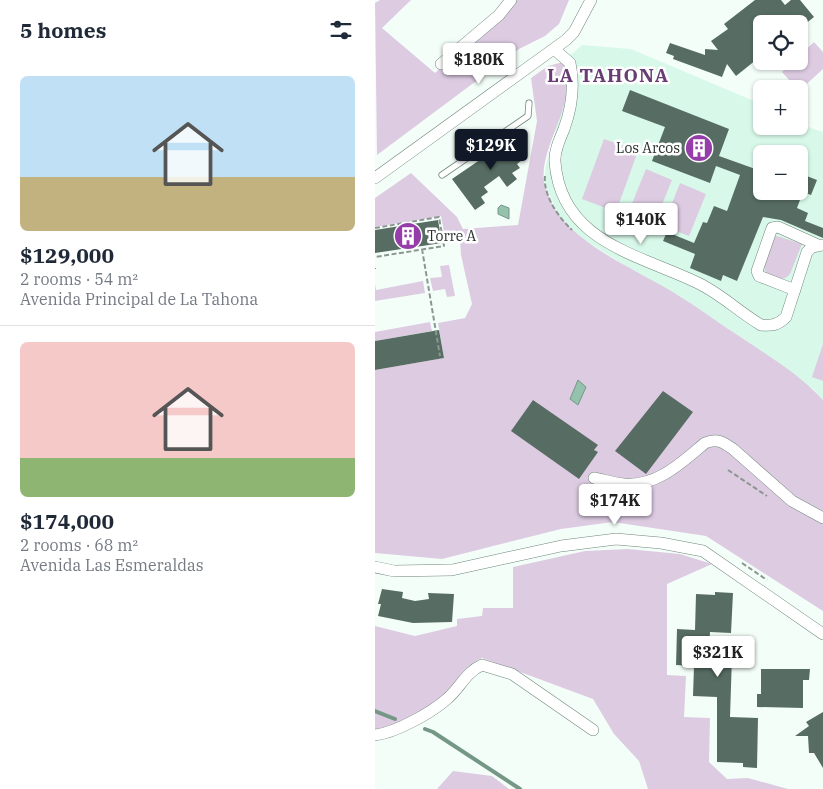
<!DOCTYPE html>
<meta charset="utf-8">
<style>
body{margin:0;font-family:"IBM Plex Serif",serif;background:#f6f6f7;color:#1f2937;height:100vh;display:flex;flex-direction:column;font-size:19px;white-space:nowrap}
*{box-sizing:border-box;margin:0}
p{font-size:16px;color:#747a83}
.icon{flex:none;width:28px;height:28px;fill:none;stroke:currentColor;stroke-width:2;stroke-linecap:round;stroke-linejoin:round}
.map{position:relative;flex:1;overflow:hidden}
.details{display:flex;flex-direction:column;background:#fff;width:375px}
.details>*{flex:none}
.tools{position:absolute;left:378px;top:15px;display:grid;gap:10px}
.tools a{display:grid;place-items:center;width:55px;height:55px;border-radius:8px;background:#fff;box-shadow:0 1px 4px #0004;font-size:25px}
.price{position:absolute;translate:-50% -42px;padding:0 11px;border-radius:5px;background:#fff;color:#222;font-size:16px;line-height:32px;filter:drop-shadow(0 1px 2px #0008)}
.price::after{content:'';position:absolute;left:50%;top:30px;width:15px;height:11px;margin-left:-8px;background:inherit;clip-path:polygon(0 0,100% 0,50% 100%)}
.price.on{background:#111827;color:#fff}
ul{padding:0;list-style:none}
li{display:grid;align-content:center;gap:10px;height:265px;padding:0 20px}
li+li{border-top:1px solid #e0e1e3}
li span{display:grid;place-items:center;height:155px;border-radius:8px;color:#555}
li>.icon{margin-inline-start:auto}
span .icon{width:90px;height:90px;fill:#fffc;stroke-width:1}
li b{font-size:21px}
h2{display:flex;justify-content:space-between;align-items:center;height:60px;padding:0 20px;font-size:21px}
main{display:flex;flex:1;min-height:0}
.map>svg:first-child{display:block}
.built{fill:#d8f9e9;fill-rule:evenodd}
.green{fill:#ddcbe2}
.water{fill:#95c2ac;stroke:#749786}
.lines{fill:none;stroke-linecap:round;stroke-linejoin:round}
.stream{stroke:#749786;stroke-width:4}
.building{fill:#576d63}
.lane-casing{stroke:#6f867b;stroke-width:7}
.street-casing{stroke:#6f867b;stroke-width:12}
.path{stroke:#8c9691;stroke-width:2;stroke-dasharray:5 2.5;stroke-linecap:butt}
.lane{stroke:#fff;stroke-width:5.5}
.street{stroke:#fff;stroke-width:11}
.labels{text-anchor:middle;stroke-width:5;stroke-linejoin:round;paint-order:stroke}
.poi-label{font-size:14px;fill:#28322d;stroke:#fff;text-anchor:end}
.district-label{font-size:19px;font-weight:bold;letter-spacing:1px;fill:#683d73;stroke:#fff}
</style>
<main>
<section class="details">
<h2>5 homes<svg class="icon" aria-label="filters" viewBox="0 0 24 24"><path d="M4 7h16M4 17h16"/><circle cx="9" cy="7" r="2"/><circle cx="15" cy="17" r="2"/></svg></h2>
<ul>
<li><span style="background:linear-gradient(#bfe0f5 65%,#c2b280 0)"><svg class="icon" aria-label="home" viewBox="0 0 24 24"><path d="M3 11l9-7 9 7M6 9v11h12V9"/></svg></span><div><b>$129,000</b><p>2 rooms · 54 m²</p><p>Avenida Principal de La Tahona</p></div></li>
<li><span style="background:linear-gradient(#f6c9c9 75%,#8fb573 0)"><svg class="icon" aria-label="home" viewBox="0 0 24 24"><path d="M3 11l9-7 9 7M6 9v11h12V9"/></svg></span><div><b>$174,000</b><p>2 rooms · 68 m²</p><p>Avenida Las Esmeraldas</p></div></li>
</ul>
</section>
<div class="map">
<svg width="448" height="789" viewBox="0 0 448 789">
<rect width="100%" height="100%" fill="#f4fef9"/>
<path class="built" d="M207,45L256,49L386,104V126H424V124L448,132V400L438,389L401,361L303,295L278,283L208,239L186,220L169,183L171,165L181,130L188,62ZM386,154H424V191H386Z"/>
<path class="green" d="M5,0H36L7,28L60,73L139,0H194L184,24L170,36L144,49L2,155L0,3Z
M439,42L448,52V69L424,91L407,72L418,61H424V56Z
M188,62C205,104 164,143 169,183C170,189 174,196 176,201C193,242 264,271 301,294C324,308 345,324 367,338C395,357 425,375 448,400V611L331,536L238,522L186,529L67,559L0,553V370L69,358L63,323L90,318L97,304L86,255L85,239L71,242L66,216L0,227V198L36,173L82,217L88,229L143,225L162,121L156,78L173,66Z
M229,139L263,151L241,212L207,199Z
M271,169L297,180L280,222L254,211Z
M305,183L331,194L314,236L288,226Z
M402,236L427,244L415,274C407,283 400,277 391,273L388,265L398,237Z
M74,265L80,296L72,297L70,289L58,291L55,278L67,277L65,266Z
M48,281L50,293L0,301V284L1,290Z
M55,322L57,331L0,341V332Z
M448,344V381L437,377Z
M253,549L305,554L337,564L292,584V675L311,676L309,717L335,718L334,762L352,779L373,778L413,789H273L264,761L239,734L218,699L107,658C84,669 85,680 69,695C55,707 18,728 0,730V626L40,636L82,626V619L107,616L108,608H138V567L210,551Z
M78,771L117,776L134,789H62Z"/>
<path class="water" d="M126,205L134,208V219L123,214V208Z
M203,380L211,387L203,405L195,399Z"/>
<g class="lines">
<path class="stream" d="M0,711L20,719
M50,729L58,732L145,789"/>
</g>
<path class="building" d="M380,0H406L410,5L416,0H425L439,17L424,29V24H386V67L381,60L361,76L352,64L347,77L298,59L299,56L291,53L295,43L330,55V49L343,50L336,41L353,29L349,24Z
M255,90L354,129L344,156L386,171V191H427L424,190V173L442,180L436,195L428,192L422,208L433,213L430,221L448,228V238L406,220L388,217L362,281L348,275L346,281L315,268L320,254L288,241L292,232L319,243L328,222L332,223L339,206L352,211L365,175L341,166L335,183L277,161L290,127L247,111Z
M144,133L151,143L148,145L150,149L143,154L147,160L142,164L145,168L137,173L142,179L132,187L124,176L109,187L113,192L106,197L110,203L100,210L77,179Z
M63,220L67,243L0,253V230Z
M64,330L69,358L0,370V341Z
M288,391L318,412L271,474L240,451Z
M158,400L223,445L219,450L223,452L204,479L136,431Z
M7,589L28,592L27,598L40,601L54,599L53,593L79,594L77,622L38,623L3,616L6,604H3Z
M340,592L358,593L356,633L335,632L334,656H357L355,717L383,718L382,768L368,767V763L342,762V697L318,696L319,666L301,665L302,629L320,630L321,594L340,595Z
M386,669H435L434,680H428V708L382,707V694H386Z
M448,712V768L439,753H434L433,736H420L434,726L431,722Z"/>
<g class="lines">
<defs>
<path id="lane" d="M67,175L153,116L154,103"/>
<path id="street" d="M179,49L195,63C200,86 197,107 189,129C185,139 179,151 180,162C186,242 263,254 323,283C346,294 364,312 386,325C397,326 403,325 411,317L432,252L437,247L448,245
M66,64L124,15L136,0
M0,178L191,40L199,32L216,0
M420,290L384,276L382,271L397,228L403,227L443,245
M219,478C229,480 239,483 249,484C282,487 307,462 330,443C342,438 348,442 358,449L417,501L448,518
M0,567L19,571L77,570L186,546L241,539L286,543L328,551L448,634
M0,735C20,733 56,713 72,699C85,688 91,672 107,665L137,674L218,730"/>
</defs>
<use href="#lane" class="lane-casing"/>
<use href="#street" class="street-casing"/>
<path class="path" d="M170,176C168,195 183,217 197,230
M0,228L64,217L69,246L0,257
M47,249L65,356
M0,268V269
M353,470L392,496
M367,563L392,580"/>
<use href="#lane" class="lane"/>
<use href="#street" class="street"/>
</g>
<defs>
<symbol id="building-disc" viewBox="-11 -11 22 22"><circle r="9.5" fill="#953eaa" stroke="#fff"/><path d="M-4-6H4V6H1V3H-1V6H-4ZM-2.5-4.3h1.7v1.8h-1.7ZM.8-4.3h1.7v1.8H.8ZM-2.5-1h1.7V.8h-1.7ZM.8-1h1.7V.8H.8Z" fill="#fff"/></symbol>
</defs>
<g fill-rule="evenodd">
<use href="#building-disc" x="308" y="132" width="32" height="32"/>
<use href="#building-disc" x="17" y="220" width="32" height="32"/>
</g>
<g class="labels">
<g class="poi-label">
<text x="305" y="153">Los Arcos</text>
<text x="52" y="241" text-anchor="start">Torre A</text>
</g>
<g class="district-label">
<text x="233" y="82">LA TAHONA</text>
</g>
</g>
</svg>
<div class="tools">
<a><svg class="icon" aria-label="locate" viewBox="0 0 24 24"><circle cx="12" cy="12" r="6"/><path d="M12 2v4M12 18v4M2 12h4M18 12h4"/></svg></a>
<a>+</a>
<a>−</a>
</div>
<b class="price" style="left:104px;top:85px">$180K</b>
<b class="price on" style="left:116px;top:171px">$129K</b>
<b class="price" style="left:266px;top:245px">$140K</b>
<b class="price" style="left:240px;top:526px">$174K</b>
<b class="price" style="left:343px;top:678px">$321K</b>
</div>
</main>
